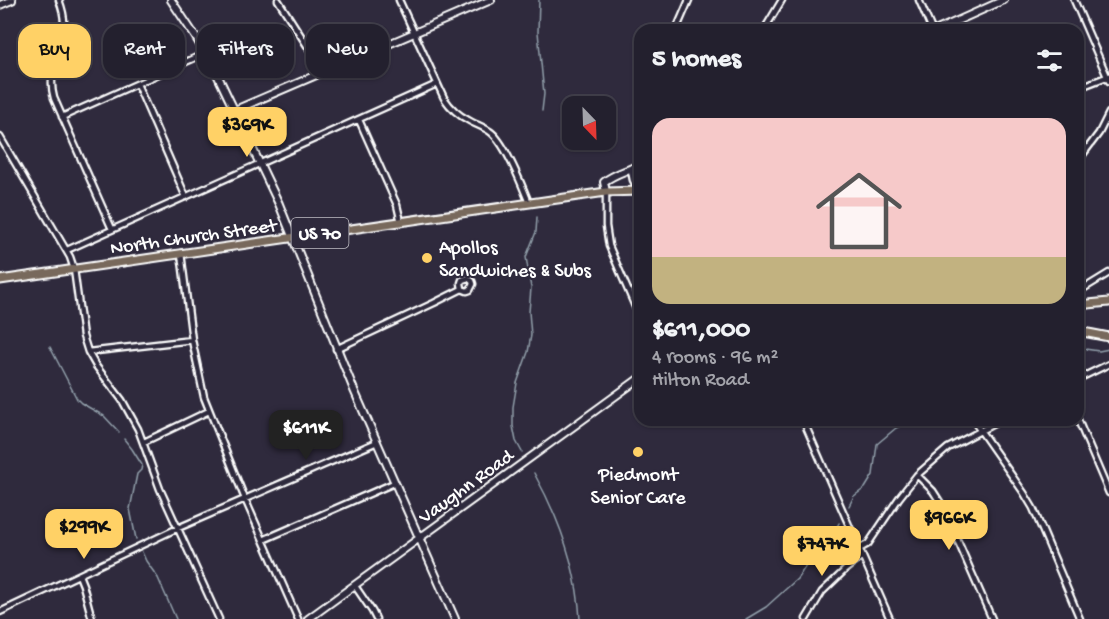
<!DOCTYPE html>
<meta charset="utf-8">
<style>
body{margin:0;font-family:"Gochi Hand",sans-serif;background:#2b2836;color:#f1f3f6;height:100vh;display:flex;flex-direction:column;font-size:22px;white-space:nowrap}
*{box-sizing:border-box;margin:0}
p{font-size:20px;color:#a3a3aa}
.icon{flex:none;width:33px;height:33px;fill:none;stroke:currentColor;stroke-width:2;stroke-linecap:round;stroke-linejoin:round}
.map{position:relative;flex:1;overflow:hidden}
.details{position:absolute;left:634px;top:24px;width:450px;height:402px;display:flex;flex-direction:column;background:#23202e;border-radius:18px;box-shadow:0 2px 4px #0004,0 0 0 2px #403e4a}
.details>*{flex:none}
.guide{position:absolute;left:18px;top:24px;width:526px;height:54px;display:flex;gap:12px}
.needle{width:39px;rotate:157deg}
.fabs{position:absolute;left:562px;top:96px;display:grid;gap:12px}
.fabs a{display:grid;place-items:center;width:54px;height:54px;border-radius:12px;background:#23202e;box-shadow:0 2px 4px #0004,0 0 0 2px #403e4a;font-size:30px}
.price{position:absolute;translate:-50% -51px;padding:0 14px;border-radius:12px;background:#ffd166;color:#111;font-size:20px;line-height:39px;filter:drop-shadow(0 2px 3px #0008)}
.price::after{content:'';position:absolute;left:50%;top:36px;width:18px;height:14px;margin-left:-9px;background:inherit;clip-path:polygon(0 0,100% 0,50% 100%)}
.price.current{background:#222;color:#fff}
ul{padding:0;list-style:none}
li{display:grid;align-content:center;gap:12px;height:318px;padding:0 18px}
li+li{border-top:2px solid #403e4a}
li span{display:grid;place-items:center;height:186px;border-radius:18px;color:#555}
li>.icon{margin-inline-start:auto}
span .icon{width:108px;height:108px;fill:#fffc;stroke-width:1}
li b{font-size:26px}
h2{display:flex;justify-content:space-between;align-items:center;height:72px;padding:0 18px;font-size:26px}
.tag{padding:0 21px;border-radius:18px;background:#23202e;box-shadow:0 2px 4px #0004,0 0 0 2px #403e4a;font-size:21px;line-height:54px}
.tag.current{background:#ffd166;color:#111}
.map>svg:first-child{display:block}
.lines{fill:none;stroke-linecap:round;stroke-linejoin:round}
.stream{stroke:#92a0ab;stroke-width:1.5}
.street-casing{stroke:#fff;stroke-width:9}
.secondary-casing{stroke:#fff;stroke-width:10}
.primary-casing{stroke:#fff;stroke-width:11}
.street{stroke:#2f2a3d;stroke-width:4.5}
.secondary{stroke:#2f2a3d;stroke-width:6}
.primary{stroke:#78695c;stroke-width:7}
.poi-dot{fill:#ffd166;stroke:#2f2a3d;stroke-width:2}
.labels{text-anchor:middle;stroke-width:4.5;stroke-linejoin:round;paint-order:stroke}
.shield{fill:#2f2a3d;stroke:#c1bfc5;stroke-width:1.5}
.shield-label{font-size:18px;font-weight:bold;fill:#fff}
.street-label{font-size:20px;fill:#fff;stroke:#2f2a3d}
.poi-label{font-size:20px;fill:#fff;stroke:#2f2a3d;text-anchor:start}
</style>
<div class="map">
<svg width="1109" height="619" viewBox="0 0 1109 619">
<rect width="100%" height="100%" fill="#2f2a3d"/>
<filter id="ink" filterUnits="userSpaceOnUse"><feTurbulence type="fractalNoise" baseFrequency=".0167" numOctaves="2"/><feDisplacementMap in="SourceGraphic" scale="12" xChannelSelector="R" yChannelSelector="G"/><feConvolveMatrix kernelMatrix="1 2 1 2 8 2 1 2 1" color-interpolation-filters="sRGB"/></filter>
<g filter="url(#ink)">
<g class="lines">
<path class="stream" d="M539,0L538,32L544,94L542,111
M50,347L77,399L81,403L104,416L119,432
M1078,348L1099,351L1109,349
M124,439L132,449L142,465L141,470L137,474L130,509L136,539
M522,452L516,441L513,426V407L517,383L528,352L531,335L529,312L531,288L526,257L536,232L537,217
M534,473C559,518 577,567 580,619
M849,506L854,496L865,488L873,475L877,444L896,428L913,420
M142,552L146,561L158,578L176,619
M746,619L766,607L797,579L810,560L830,539L839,523"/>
<defs>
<path id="street" d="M59,0C62,8 64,15 64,23C63,50 46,70 54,98L112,229
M278,0L324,72
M399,0L444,98C450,107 458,115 468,120C476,125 485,127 492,133C506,145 522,185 529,203
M919,0L932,30
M1074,0L1109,81
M676,30L689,0
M764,30L782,0
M137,84L186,197
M1078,88L1109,76
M62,117L206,53
M359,120L397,205L401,222
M0,137L70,257L74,269L83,336L88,352L96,366L122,400L138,429L160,489L219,619
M1078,161L1099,133L1109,113
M631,170L633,180L638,190
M606,192V226L609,246L640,318
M67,250L437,84
M181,253L192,340L204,397L245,499L298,619
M1078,292L1109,273
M336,349L434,303L462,289L467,291L470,290L473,284L472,281L468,278L462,280L461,283L462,289
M88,352L192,340
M1078,379L1109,364
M803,420L890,619
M973,420L1024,493L1033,508L1080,619
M1078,420L1109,493
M144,442L209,411
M917,475L933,491L942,505L992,619
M263,540L394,483
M859,549L868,544L899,498L917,475L948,448L1001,420
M79,575L83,585L92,619
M355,586L372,611L376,619
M0,612L178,528L377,442
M806,619L822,592L846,569L862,556"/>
<path id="secondary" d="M171,0L195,36L215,70L279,204L354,390L455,619
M0,5L12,0
M937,30L1004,0
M235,110L491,0
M606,192L604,182C615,173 628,171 640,164
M308,619L640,378"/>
<path id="primary" d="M0,280L606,192L640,191
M1078,305L1109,302
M1078,331L1109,337"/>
</defs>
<use href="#street" class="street-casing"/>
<use href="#secondary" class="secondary-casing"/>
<use href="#primary" class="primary-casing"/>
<use href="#street" class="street"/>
<use href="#secondary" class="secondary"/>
<use href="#primary" class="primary"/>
</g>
</g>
<g class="poi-dot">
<circle cx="427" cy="258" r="6"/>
<circle cx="638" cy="452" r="6"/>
</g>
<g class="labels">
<rect class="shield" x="291.5" y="218" width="57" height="30" rx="4.5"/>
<g class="shield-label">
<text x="320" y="239">US 70</text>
</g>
<g class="street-label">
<text transform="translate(193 235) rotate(-8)" y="7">North Church Street</text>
<text transform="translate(465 485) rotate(-36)" y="7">Vaughn Road</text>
</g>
<g class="poi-label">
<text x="439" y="253">Apollos<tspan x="439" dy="23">Sandwiches &amp; Subs</tspan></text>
<text x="638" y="480" text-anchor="middle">Piedmont<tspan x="638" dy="23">Senior Care</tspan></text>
</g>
</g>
</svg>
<div class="fabs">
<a><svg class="needle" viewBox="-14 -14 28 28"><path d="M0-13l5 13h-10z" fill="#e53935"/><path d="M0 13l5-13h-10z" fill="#a3a3aa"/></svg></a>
</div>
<b class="price" style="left:247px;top:158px">$369K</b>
<b class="price current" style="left:306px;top:461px">$611K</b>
<b class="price" style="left:949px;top:551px">$966K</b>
<b class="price" style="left:84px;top:560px">$299K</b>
<b class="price" style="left:822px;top:577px">$747K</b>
<div class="guide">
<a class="tag current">Buy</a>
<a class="tag">Rent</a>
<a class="tag">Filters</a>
<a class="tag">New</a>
</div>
<section class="details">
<h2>5 homes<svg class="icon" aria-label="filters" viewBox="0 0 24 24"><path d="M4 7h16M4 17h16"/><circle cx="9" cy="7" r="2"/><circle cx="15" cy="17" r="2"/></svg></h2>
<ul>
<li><span style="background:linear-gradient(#f6c9c9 75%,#c2b280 0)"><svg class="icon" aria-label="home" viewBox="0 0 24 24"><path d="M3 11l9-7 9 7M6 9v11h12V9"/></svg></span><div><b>$611,000</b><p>4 rooms · 96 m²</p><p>Hilton Road</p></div></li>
</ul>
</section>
</div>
